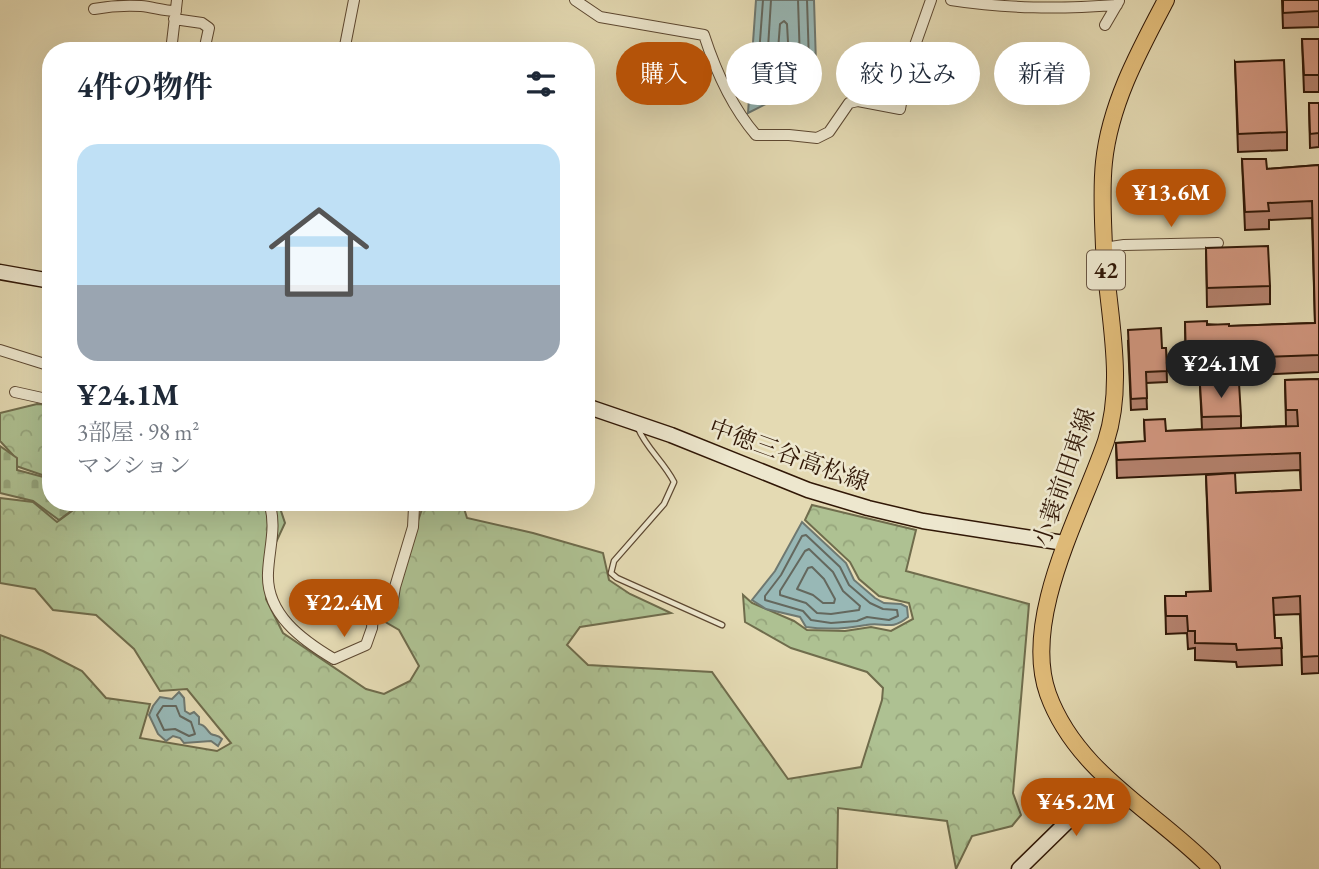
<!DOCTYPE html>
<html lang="ja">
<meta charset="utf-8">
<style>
body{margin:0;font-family:"EB Garamond","Noto Serif JP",serif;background:#f2f2f3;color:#1f2937;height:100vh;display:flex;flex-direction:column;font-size:26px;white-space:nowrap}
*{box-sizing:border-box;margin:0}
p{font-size:23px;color:#747a83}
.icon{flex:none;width:38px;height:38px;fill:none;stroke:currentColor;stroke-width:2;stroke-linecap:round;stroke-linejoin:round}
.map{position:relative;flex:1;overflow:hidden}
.details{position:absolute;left:42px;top:42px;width:553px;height:469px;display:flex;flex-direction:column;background:#fff;border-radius:28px;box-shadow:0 7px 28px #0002}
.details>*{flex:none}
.banner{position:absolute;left:616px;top:42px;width:597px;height:63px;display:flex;gap:14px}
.price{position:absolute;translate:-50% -60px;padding:0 16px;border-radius:24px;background:#b45309;color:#fff;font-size:23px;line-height:46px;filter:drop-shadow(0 2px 4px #0008)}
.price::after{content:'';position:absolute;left:50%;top:42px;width:21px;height:16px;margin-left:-10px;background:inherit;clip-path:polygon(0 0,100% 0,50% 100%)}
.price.selected{background:#222;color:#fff}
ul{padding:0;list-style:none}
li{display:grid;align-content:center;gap:14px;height:371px;padding:0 35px}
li+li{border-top:2px solid #e0e1e3}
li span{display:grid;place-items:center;height:217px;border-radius:21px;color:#555}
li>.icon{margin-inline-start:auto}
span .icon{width:126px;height:126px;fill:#fffc;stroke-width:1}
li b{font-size:30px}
h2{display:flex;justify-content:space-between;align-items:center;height:84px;padding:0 35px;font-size:30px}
.chip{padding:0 24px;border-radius:32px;background:#fff;box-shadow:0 7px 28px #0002;font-size:24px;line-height:63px}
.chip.selected{background:#b45309;color:#fff}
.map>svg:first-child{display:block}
.forest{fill:url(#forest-crowns);stroke:#6f6c4c;stroke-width:2}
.cemetery{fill:url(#cemetery-stones);stroke:#6f6c4c;stroke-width:2}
.water{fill:#98b8b6;stroke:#6e7870;stroke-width:2}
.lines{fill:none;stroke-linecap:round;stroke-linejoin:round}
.shore{stroke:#64685e;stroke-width:2}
.lane-casing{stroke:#5d4831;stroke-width:7}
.street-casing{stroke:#5d4831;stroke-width:12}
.secondary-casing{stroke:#301706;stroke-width:17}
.primary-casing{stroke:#301706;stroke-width:18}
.lane{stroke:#ede7ce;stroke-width:4.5}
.street{stroke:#ede7ce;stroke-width:10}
.secondary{stroke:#ede7ce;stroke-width:14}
.primary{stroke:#e2bd7a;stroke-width:16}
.wall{fill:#b4816d;stroke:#301706;stroke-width:2}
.building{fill:#d1967f;stroke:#301706;stroke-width:2}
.labels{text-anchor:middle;stroke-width:5;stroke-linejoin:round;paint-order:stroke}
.shield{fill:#ede7ce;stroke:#695542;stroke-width:2}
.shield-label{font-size:23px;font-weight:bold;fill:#301706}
.street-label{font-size:24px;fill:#301706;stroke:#ede7ce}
</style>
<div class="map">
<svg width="1319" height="869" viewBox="0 0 1319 869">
<defs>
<pattern id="forest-crowns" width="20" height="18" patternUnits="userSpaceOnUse" patternTransform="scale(1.75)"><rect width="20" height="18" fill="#aec192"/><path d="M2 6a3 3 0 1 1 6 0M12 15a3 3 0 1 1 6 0" fill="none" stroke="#96a57c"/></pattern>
<pattern id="cemetery-stones" width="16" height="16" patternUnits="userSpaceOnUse" patternTransform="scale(1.75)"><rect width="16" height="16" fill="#aec192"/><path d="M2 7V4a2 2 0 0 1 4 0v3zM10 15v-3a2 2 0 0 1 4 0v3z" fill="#96a57c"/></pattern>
</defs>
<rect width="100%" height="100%" fill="#e4dab3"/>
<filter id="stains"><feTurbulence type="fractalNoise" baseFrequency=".00286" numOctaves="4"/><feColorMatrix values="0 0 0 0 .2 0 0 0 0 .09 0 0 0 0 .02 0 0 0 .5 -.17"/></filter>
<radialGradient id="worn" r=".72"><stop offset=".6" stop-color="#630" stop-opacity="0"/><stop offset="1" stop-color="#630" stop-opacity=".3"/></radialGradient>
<path class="forest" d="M37,404L51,405V478L16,466L13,455L0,441V413Z
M0,498L33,502L57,522L72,511L68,502H278L285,523L271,553L266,599L283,633L366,689L384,694L410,681L419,666L399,630L337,594L356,592L389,607L424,503L462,502L467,518L533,533L603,553L609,580L630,594L671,613L580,627L567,645L588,665L712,672L788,779L861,767L882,700L883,688L867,672L791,648L745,622L743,595L752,603L794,621L807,630L845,631L871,627L891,631L913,619L909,603L879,596L859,579L850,562L805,520L812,505L916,530L906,571L1029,604L1013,793L1021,815L1012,826L972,836L956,869L947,821L838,808L837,869H0V635L43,651L82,671L106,698L150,704L140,738L217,751L231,743L187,689L160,691L134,649L96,615L53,610L35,589L0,583Z"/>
<path class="cemetery" d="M0,446L17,458V470L51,479V502H67L71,511L59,520L33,501L0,493Z"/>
<path class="water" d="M756,0H814L816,64L810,82L748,113Z
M802,522L846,563L854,580L875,598L884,603L901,604L907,607L908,617C890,632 884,621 866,625C845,629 827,630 806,627L800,617L766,609L752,600L775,571Z
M179,692L184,698L185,711L190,714L194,712L199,717V724C206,725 206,730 211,734C216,736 218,735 222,739L218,746L211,741L184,743L180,738L173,736L166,741L158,734L149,715L153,706L160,697L172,699Z"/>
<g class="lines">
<path class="shore" d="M763,0L756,95L759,99L804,76L809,62L807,0
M771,0L766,80L769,84L797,69L800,61L798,0
M784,21L787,24L789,60L788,63L781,66L777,63L780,24Z
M806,535L840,567L849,585L870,603L883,609L897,610L898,616L889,620L867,617L857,621L831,623L811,620L803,611L765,600V596L781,575L802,536Z
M809,549L833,572L843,591L860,606L859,610L831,614L817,613L806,603L780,595V591L805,551Z
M812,567L824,579L835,599L834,603H823L813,595L797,589L808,568Z
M163,706H176L180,716L191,722L195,734L189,736L175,729L164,730L157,715Z"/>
<defs>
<path id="lane" d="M638,428C646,448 664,462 674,482L664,504L614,561L611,573L617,578L722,625"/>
<path id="street" d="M575,0L600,17L704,35C716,72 731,106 756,135H789L817,138L829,132L849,103L858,101L900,109L908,65L931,0
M951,0C1008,9 1059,9 1117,5
M94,9C110,6 125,5 141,6C153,7 163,11 176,11
M174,19L202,23L209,28L204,51
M1105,25L1119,1
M171,51L177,0
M344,51L354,0
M1104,248L1124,245L1218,243
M0,350L51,366
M15,392L51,400
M269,502C277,526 269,548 268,573C266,614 302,640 334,659L366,645L372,628L373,615L386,612L392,605L395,587L413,527L414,507L421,502"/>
<path id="secondary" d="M0,272L51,281
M586,406L671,435L808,490L868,508L923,521L1064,543
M1019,869L1109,781"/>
<path id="primary" d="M1166,0C1139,51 1110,104 1104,162C1101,190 1103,219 1104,247C1107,310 1126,379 1106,441C1082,512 1021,618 1048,694C1077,774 1156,811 1212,869"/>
</defs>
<use href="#lane" class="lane-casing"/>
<use href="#street" class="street-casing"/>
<use href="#secondary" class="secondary-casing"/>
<use href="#primary" class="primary-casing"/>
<use href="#lane" class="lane"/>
<use href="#street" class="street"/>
<use href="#secondary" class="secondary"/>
<use href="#primary" class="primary"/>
</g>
<path class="wall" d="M1282,0H1319V27L1283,28Z
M1302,39H1319V92H1304Z
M1235,62L1287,132V150L1238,152Z
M1309,103H1319V147L1310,148Z
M1242,159L1267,169L1319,165V372L1186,378L1185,322L1229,326L1315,323L1312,218L1269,220V229L1245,230Z
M1206,248L1270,286V304L1207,307Z
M1128,341L1162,348H1166L1167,382L1146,383L1147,409L1131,410Z
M1319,379V673L1302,674L1300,614L1274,615L1275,638H1281L1282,665L1237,667L1236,662L1195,660V648L1188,649L1187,633L1166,634L1165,596H1186L1210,591L1206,475L1236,493L1301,490L1300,470L1117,478L1116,443L1145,442L1144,420L1166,431L1202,429L1200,385L1241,416V428L1286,426L1285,380Z"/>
<path class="building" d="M1283,0H1319V11L1283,13Z
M1302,39H1319V75H1304Z
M1284,60L1287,132L1238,134L1235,62Z
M1309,103H1319V133L1310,134Z
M1242,159H1266L1267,169L1319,165V355L1186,360L1185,322L1207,321V325L1229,324V326L1315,323L1312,201L1268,203L1269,211L1245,212Z
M1268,246L1270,286L1207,288L1206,248Z
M1161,328L1162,348H1166L1167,371L1146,372L1147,398L1131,399L1128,330Z
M1319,379V656L1302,657L1300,596L1273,598L1275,638H1281L1282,648L1237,650L1236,644L1195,643V631H1188L1187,616H1166L1165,596H1186V592L1211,591L1206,475L1235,473L1236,493L1301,490L1300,453L1117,460L1116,443L1145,441L1144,420L1165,419L1166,431L1298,426L1297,410H1286L1285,380Z
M1239,383L1241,416L1202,417L1200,385Z"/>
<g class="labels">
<rect class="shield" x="1087" y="250.5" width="38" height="39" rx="5"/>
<g class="shield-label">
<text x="1106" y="278">42</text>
</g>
<g class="street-label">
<text transform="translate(789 455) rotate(20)" y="8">中徳三谷高松線</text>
<text transform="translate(1064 477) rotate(-71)" y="8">小蓑前田東線</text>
</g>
</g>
<rect width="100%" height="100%" filter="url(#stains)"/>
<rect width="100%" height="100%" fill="url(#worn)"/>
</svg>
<b class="price" style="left:1171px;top:229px">¥13.6M</b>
<b class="price selected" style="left:1221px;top:400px">¥24.1M</b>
<b class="price" style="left:344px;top:639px">¥22.4M</b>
<b class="price" style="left:1076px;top:838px">¥45.2M</b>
<div class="banner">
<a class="chip selected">購入</a>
<a class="chip">賃貸</a>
<a class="chip">絞り込み</a>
<a class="chip">新着</a>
</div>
<section class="details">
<h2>4件の物件<svg class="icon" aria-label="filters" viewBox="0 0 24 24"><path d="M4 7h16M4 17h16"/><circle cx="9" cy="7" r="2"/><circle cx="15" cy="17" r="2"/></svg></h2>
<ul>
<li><span style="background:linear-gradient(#bfe0f5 65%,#9aa5b1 0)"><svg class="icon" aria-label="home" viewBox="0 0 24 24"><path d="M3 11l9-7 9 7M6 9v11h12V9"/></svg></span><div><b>¥24.1M</b><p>3部屋 · 98 m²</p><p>マンション</p></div></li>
</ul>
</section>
</div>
